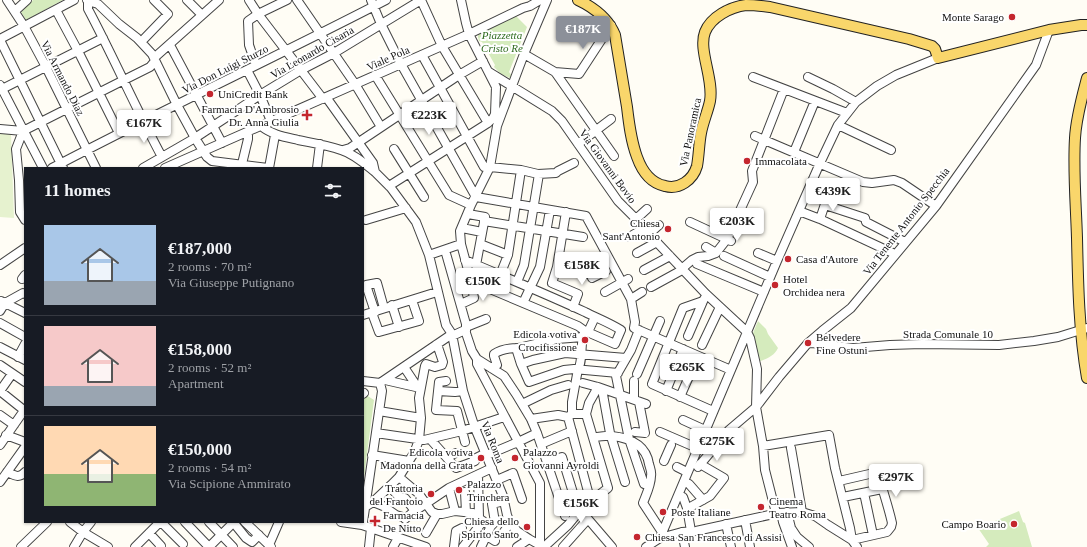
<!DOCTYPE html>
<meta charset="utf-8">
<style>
body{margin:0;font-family:Georgia,serif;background:#20242c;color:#f1f3f6;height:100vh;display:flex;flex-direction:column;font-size:15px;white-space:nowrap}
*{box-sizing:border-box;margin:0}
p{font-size:13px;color:#9ea1a6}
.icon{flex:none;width:22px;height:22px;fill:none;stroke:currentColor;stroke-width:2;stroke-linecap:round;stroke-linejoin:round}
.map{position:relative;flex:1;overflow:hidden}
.drawer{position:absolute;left:24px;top:167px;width:340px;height:356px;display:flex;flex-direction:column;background:#171b24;border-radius:0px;box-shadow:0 1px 3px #0004}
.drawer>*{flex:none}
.price{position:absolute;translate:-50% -34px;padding:0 9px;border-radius:4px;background:#fff;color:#222;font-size:13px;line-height:26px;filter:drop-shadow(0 1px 2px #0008)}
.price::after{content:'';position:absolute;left:50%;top:24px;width:12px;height:9px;margin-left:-6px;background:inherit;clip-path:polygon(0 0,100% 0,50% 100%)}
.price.selected{background:#8c9099;color:#fff}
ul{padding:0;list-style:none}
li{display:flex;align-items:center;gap:12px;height:100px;padding:0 20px}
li+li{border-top:1px solid #363941}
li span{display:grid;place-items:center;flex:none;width:112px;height:80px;border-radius:0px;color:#555}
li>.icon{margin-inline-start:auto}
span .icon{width:48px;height:48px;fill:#fffc;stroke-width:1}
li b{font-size:17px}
h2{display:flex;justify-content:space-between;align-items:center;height:48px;padding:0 20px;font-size:17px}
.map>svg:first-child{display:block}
.green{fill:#d5ebbd}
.pitch{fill:#e6f2cf}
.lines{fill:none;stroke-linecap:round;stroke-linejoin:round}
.minor-casing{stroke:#444;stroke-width:10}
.major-casing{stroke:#222;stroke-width:12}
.minor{stroke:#fff;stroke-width:8}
.major{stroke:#f9d66b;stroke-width:10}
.poi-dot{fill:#c4262e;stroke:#fff;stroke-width:1.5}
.labels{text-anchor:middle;stroke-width:4;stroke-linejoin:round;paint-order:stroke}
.poi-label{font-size:11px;fill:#111;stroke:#fff;text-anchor:start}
.park-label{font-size:11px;font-style:italic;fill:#2f6b1f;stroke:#fff}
.street-label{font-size:11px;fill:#111;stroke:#fff}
</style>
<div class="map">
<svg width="1087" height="547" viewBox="0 0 1087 547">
<rect width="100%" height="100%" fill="#fffdf5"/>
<path class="green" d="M33,0H63L26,20L21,12Z
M516,16L527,27L509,72L512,76L510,78L501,74L494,67L495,65L482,42L479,41L478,37V33Z
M758,321L766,329L768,334L778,348C775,355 767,359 760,361L753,333Z
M363,393L374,400L363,485Z
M1019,511L1023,522L1025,523L1032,547H986L989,544L978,528Z"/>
<path class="pitch" d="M0,132L11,134L14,218L0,217Z"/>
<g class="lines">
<defs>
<path id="minor" d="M7,0L24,26L46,67L96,168
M87,0L88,1V9C114,58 136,109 162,157
M187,0L202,15
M249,0L258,14L323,99
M297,0L355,84L381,127
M371,0L381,24L401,64L476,197L586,216L631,299L635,322L634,328L731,370
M421,0L442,46L488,123
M88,1L98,4L119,24L137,38L152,54L177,105L195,138L207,157L212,161L268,168
M56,10L78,51L119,133
M15,11L27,0
M0,39L74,0
M0,40L63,168
M141,42L168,14L154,0
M170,45L222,143
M524,54L555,72L614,156
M422,55L484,167H490L521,170L538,174L556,173L558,171L574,163
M154,58L219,0
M256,65L249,45L248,21L258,14L287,0
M247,70L260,95L271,121
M489,72L552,111L562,121L618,201L645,228L646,237L649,234L706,294L747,332L750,338L757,369L756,407L763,446L765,470L776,513
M555,72L579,74L611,25
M375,75L449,195L471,205
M753,77L847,113
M808,77L833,89L856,102
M0,85L43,168
M2,89L103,38
M326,97L373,163L375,172L391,188L416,222L429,255L446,325L452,334L463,391L475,428L503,496L507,515L510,523L517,531L529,539L538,544
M838,125L891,150
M261,126C272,135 285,137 298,140C313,143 327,145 341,150C354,154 365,164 375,172
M0,129L23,131L124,80L150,67L155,61
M23,131L16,149L19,180L20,212L25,220
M755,136L863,182L872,183L894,180L902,183L936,206
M578,144L611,119
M394,149L424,197
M343,150L350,148L459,75L483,61
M794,152L815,101
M52,168C162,110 276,57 386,0
M143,168L195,138L260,95L301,70L334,53L421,0
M165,168L469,34L523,8L530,6L540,0
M241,168L248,139V132
M269,168L275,135
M317,168L320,144
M389,186L488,123L493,118L495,114L496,87L469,34L466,23L461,0
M825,205L865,218L866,222L905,242
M799,211L820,219L895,254
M566,212L557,267L552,283L578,294L573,307
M468,214L485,217L476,265
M636,219L647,209
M820,219L827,198
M366,220L406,208
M484,221L583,237
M690,222L731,241
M462,228L482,232
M649,234L659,225
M629,237L645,228
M480,244L508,255
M706,247L716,253
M445,250L466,324V331
M637,253L657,242
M758,253L777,261
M429,255L461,244L460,231L471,205L490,167L497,126L524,54L547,0
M724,256L770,277
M465,260C505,277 546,294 585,312C597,318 610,323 621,330L615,344L585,331L578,326L471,281
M697,264L764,292
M0,265L25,248
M644,270L670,256
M587,274L589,260
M500,275L508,255L521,170
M592,278L606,271
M22,279L25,275
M517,282L524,265L539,174
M651,287L682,270L685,266L692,260L698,257L708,256L716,253L727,239L753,182L752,171L784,89
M605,292L628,279
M631,299L642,292
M1,301L25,313
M703,301L683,308L652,384L713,411
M523,303L540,267L550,210
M461,304L474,298L471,281L461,244
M392,305L399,327
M0,311L5,303L23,293L25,294
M375,312L366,285L377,283L384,308
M372,313L379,332L419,321L412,300
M363,315L437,292
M0,323L25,337
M466,327L486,319
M639,330L631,350L616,376L629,439L644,484
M588,332L595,317
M452,336L465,330L472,351L477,359L504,376L516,394L531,419L537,433L565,516
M688,336L704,299
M808,343L828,344L836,346L853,348L890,345L922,344L999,345L1034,341L1058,337L1087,328
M702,345L720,307
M0,347L25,360
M516,348L521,364L529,382L564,370L574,369L618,373
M18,357L25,344
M477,359V364L540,483V547
M521,364L533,360L565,353L626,358
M0,365L25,382
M404,367L418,388
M491,368L497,365L494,356V354C501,349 509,348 518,348L557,339L583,337
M637,374L660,321
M385,380L420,388
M363,381L380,383
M446,381L439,382L436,410L457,411L465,442
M380,383L452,334
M583,383L598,387L646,404
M602,389L610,433L625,482
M0,391L25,411
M0,391L12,374
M438,391L455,392L463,391
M666,391L683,349
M363,394L364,393
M680,397L698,356
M634,399V381
M522,404L551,390L568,385
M379,411L421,418
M572,414V402L578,369C583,363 580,343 584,333
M0,415L14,425
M568,417L590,499
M531,419L558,415L568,417L572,414H586
M683,420L705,430
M635,432L645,433L639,402
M660,432L697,448
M376,433L424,440L462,431L504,417
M6,435L25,442
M594,437C600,437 606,435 612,436C630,438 646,445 649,464C650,468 652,472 651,476C651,485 646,495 643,503L662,532
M430,439L456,468L475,461L474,459L482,455H487L518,442L537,433
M541,444L572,431
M0,445L25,409
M763,446L829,435L835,468L850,528L852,540L887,532L891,527L892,523C888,505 882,489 878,472L839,481
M791,448L802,512
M372,455L409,461
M447,457L456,453
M664,461L671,445
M547,462L562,457L574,496L579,511
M677,467L687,472
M698,467L729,430L756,407L779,377L808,343L822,331L851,308L936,206L1036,65L1049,30
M7,472C14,475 19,479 25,472
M478,475L479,517
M399,477L419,494L432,512L437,514
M497,480L513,473L522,499
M0,482L25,447
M689,484L703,500
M390,487L400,498H405L415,511
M449,488L455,511L473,513L484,522L491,526C498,518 501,521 510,523L503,533
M465,492L466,512
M864,493L873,535
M683,497L687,508L691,531
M843,497L882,489
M373,502L383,506L396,515L406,518
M692,506L710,496L724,478L700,464
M365,507L373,502L391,485L399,477L414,453L419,440L421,418L419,398L425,366L426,364L435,367L442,365L443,362L437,344
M787,512L791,528L797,537L809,547
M781,513L783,522L792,547
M405,519L412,513L449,488L492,468
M745,520L750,547
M70,522L83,532L108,547
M161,522L183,544
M185,522L209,547L234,522
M209,522L233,547
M233,522L246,538L252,542L259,535
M245,522L271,547
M341,522L362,525L426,547
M363,522L382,391L380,383
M495,522L492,504L504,501
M726,524L731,547
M682,532L685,547
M149,533L161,546L160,547
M426,533L437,514H442L455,511
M487,536L495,541
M660,538L682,532L696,531L778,513L802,512L815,516L828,525L852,540L857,547
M269,545L279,522
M21,547L47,522
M74,547L83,532L91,522
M135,547L160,522
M369,547L371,528
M393,547L398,538
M454,547L456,531L462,528
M463,547L483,521
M481,547L491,526
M517,547L529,539
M544,547L568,525L586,503L590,499L599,495L608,488L586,414L589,403L598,387
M563,547L588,519L612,547
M646,547L660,538L777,261L820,163L838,125L856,102L877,86L896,75L938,58"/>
<path id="major" d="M578,0C595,8 608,18 615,35C619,59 623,83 627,107C629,124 631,141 637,157C642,171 650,183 665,186C679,190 693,180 697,166C699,155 699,143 701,133C703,122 708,111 710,101C714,79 698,50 705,32C711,17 730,7 746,5C754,5 762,6 770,7L909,39L932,46L935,49L938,58L1049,30L1081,25H1087
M1087,78C1082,97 1076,118 1075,138C1073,171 1076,205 1077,238C1078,285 1079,332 1087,378"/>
</defs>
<use href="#minor" class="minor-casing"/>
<use href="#major" class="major-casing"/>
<use href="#minor" class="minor"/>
<use href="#major" class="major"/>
</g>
<g class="poi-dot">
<circle cx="1012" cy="17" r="4"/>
<circle cx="210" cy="94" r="4"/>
<path d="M305 109h4v4h4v4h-4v4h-4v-4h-4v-4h4z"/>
<circle cx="747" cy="161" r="4"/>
<circle cx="668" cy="229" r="4"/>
<circle cx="788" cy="259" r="4"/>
<circle cx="775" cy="285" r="4"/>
<circle cx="585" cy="340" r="4"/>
<circle cx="808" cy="343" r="4"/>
<circle cx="481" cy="458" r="4"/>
<circle cx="515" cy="458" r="4"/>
<circle cx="459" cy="490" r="4"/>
<circle cx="431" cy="494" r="4"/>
<circle cx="761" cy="507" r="4"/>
<circle cx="663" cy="512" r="4"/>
<path d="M373 515h4v4h4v4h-4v4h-4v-4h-4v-4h4z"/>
<circle cx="1014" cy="524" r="4"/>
<circle cx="527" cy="527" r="4"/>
<circle cx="637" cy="537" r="4"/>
</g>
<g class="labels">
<g class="poi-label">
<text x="1004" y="21" text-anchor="end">Monte Sarago</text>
<text x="218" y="98">UniCredit Bank</text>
<text x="299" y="113" text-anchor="end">Farmacia D'Ambrosio<tspan x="299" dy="13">Dr. Anna Giulia</tspan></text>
<text x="755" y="165">Immacolata</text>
<text x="660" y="227" text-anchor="end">Chiesa<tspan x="660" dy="13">Sant'Antonio</tspan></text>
<text x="796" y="263">Casa d'Autore</text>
<text x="783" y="283">Hotel<tspan x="783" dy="13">Orchidea nera</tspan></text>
<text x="577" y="338" text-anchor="end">Edicola votiva<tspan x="577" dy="13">Crocifissione</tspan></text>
<text x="816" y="341">Belvedere<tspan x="816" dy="13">Fine Ostuni</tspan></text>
<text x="473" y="456" text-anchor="end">Edicola votiva<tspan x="473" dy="13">Madonna della Grata</tspan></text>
<text x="523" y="456">Palazzo<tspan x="523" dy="13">Giovanni Ayroldi</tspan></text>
<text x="467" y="488">Palazzo<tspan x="467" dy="13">Trinchera</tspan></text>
<text x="423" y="492" text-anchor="end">Trattoria<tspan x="423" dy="13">del Frantoio</tspan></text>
<text x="769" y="505">Cinema<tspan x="769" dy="13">Teatro Roma</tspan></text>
<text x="671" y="516">Poste Italiane</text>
<text x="383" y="519">Farmacia<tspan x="383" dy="13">De Nitto</tspan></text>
<text x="519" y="525" text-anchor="end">Chiesa dello<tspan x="519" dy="13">Spirito Santo</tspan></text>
<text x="1006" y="528" text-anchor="end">Campo Boario</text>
<text x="645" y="541">Chiesa San Francesco di Assisi</text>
</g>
<g class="park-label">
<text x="502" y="39">Piazzetta<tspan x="502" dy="13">Cristo Re</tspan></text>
</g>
<g class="street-label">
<text transform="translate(312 52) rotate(-30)" y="4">Via Leonardo Cisaria</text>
<text transform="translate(388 58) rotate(-24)" y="4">Viale Pola</text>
<text transform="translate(225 69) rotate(-27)" y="4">Via Don Luigi Sturzo</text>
<text transform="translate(63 78) rotate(63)" y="4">Via Armando Diaz</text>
<text transform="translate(690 132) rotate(-78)" y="4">Via Panoramica</text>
<text transform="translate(608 166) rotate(54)" y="4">Via Giovanni Bovio</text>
<text transform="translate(906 221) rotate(-52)" y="4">Via Tenente Antonio Specchia</text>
<text x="948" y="338">Strada Comunale 10</text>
<text transform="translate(493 442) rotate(68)" y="4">Via Roma</text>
</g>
</g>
</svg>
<b class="price selected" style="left:583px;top:50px">€187K</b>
<b class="price" style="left:429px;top:136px">€223K</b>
<b class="price" style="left:144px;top:144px">€167K</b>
<b class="price" style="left:833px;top:212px">€439K</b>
<b class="price" style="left:737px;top:242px">€203K</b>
<b class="price" style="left:582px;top:286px">€158K</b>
<b class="price" style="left:483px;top:302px">€150K</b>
<b class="price" style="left:687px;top:388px">€265K</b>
<b class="price" style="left:717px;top:462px">€275K</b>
<b class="price" style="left:896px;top:498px">€297K</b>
<b class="price" style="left:581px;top:524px">€156K</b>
<section class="drawer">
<h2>11 homes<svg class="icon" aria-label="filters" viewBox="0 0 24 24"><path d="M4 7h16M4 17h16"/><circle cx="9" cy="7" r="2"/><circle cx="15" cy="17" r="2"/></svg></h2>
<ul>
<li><span style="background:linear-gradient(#a9c7e8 70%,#9aa5b1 0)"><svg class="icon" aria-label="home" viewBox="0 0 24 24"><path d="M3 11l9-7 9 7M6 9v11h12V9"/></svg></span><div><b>€187,000</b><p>2 rooms · 70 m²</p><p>Via Giuseppe Putignano</p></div></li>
<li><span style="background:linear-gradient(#f6c9c9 75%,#9aa5b1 0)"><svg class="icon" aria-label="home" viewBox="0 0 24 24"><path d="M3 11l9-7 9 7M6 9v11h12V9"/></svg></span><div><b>€158,000</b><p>2 rooms · 52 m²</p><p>Apartment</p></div></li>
<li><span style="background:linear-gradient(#ffd9b3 60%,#8fb573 0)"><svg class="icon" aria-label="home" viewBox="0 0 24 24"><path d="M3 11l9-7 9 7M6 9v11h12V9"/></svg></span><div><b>€150,000</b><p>2 rooms · 54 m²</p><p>Via Scipione Ammirato</p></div></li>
</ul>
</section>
</div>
